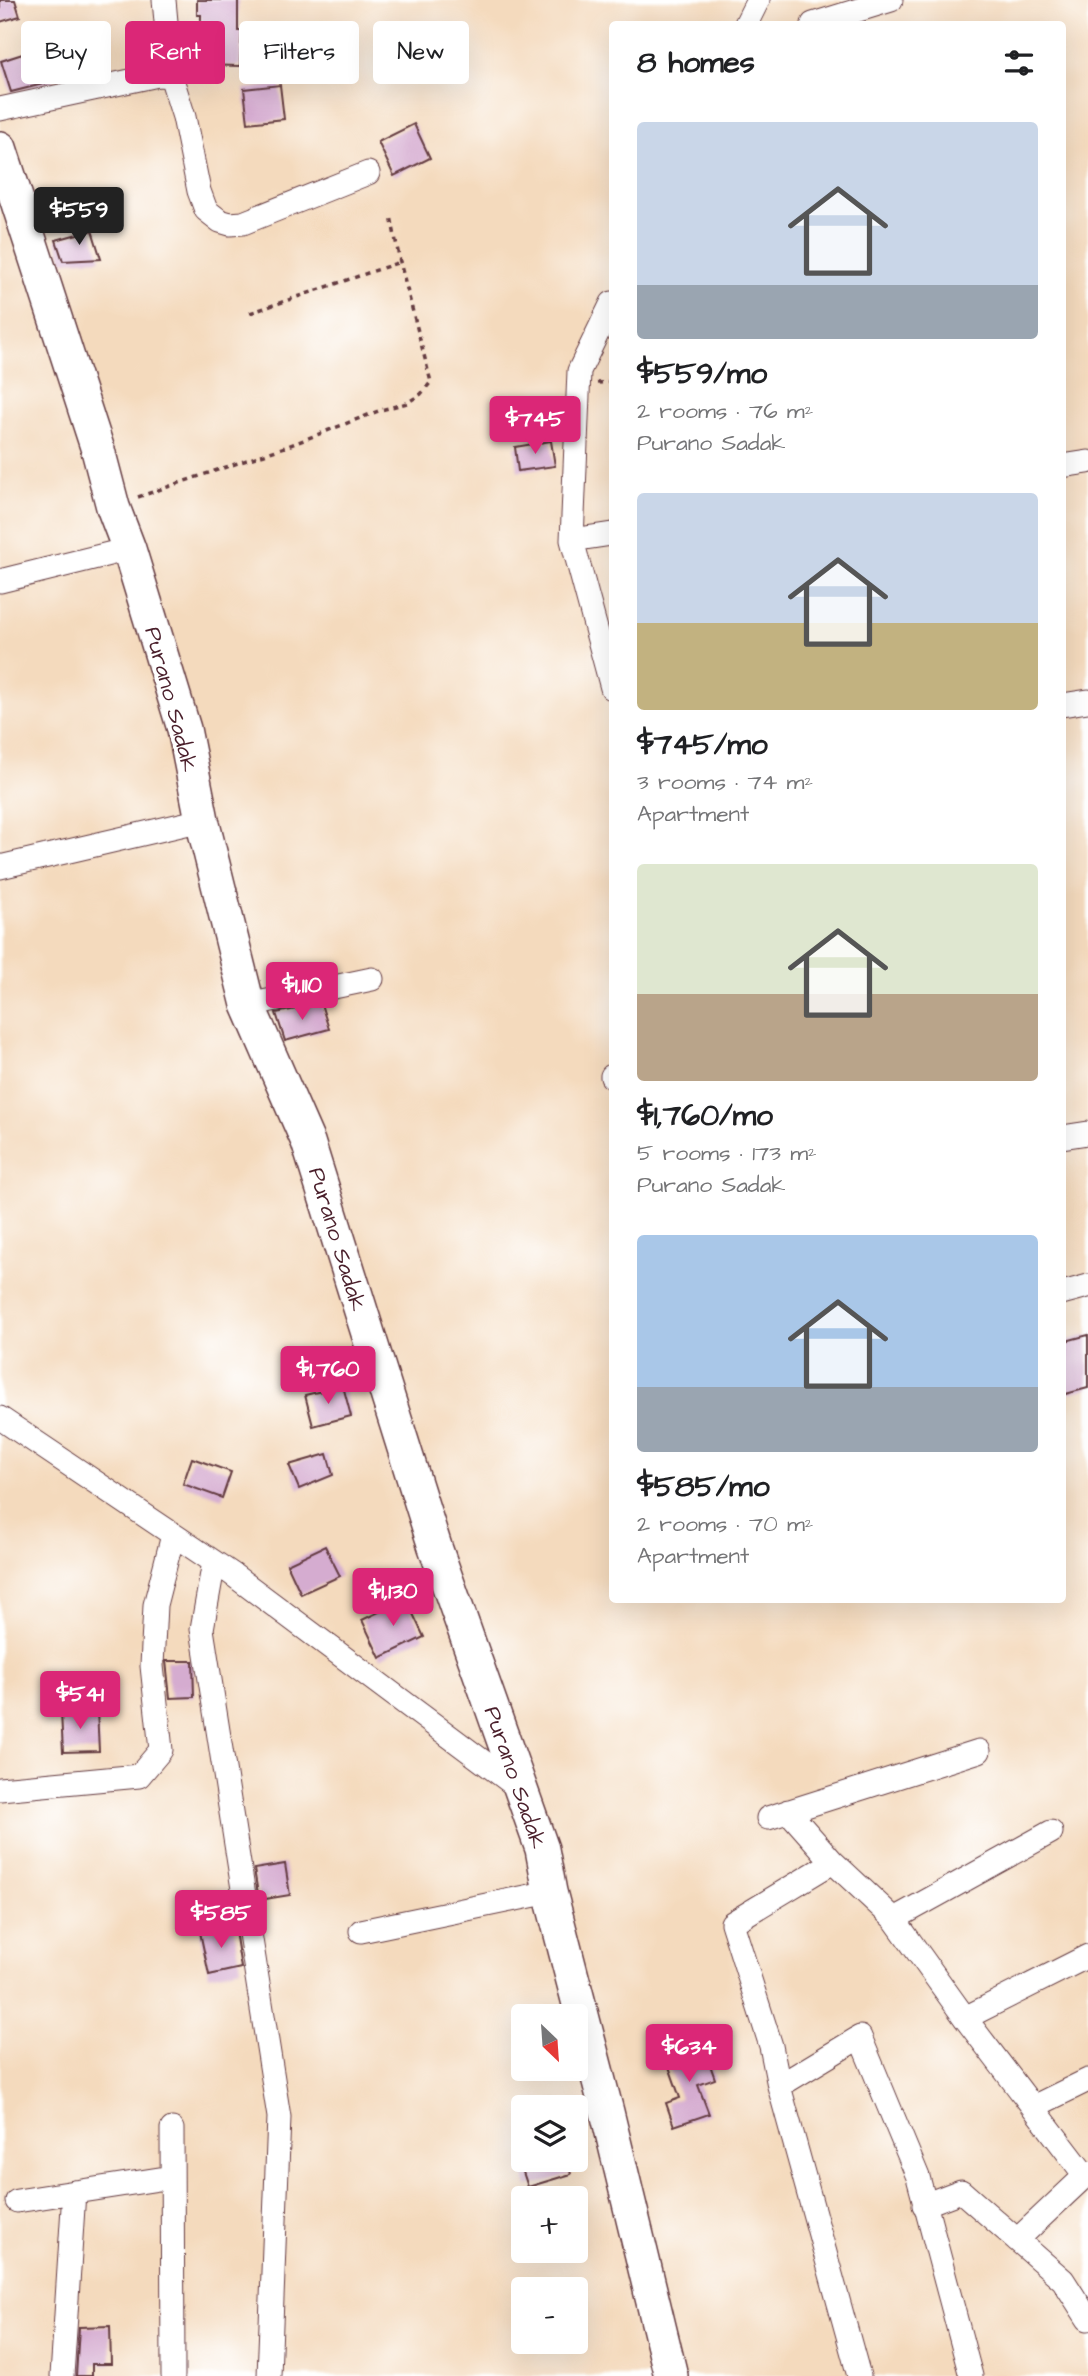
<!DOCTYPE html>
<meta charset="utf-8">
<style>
body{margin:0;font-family:"Architects Daughter",sans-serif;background:#f2f2f2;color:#202124;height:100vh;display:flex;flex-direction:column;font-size:26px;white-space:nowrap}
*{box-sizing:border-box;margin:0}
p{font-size:23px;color:#757577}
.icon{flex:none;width:38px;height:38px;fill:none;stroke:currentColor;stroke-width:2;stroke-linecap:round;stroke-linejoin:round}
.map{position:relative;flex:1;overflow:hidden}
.sheet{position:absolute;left:609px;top:21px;width:457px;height:1582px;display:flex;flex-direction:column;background:#fff;border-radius:7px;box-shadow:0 7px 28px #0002}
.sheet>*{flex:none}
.hud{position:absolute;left:21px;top:21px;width:483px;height:63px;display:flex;gap:14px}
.needle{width:46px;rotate:155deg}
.controls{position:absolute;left:511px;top:2004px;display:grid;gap:14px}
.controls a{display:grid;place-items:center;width:77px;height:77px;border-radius:7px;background:#fff;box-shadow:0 7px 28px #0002;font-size:35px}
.price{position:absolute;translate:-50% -60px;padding:0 16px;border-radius:7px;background:#db2777;color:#fff;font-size:23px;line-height:46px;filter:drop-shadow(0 2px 4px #0008)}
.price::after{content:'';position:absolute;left:50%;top:42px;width:21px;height:16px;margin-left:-10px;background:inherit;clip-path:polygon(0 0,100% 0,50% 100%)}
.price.on{background:#222;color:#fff}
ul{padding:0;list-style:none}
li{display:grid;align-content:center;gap:14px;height:371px;padding:0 28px}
li span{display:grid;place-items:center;height:217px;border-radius:7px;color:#555}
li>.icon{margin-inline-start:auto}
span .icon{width:126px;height:126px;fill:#fffc;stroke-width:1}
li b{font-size:30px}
h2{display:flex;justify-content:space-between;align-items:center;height:84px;padding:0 28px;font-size:30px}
.chip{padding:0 24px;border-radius:7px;background:#fff;box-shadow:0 7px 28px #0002;font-size:24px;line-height:63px}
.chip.on{background:#db2777;color:#fff}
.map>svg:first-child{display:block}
.building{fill:#d5acd0}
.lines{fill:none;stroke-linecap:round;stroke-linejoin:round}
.street-casing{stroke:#643b41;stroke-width:25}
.secondary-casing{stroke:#643b41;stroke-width:36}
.path{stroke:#643b41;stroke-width:3.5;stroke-dasharray:5 5;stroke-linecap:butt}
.street{stroke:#fff;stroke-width:23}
.secondary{stroke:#fff;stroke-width:33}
.labels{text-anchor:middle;stroke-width:7;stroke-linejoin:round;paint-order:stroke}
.street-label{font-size:23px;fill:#4a1f2b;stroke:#fff}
</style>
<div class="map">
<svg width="1088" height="2376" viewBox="0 0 1088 2376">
<rect width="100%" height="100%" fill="#fff"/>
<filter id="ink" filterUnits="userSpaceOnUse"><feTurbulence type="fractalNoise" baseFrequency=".0143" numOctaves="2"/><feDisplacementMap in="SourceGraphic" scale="14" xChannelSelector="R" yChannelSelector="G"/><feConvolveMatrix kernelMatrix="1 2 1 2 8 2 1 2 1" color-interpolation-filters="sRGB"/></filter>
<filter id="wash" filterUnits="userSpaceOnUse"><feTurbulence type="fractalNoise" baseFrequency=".00686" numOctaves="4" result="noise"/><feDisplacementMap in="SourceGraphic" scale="28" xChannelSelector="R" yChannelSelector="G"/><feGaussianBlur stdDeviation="1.57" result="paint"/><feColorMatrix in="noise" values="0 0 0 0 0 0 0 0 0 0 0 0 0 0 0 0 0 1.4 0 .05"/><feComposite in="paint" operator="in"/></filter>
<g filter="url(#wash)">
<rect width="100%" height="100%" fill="#f4dabd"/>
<g id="blocks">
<path class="building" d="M0,0H15L20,16L0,22Z
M197,0H238V31H242L240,66L200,65L201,15H197Z
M44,47L55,81L11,92L1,61Z
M280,85L284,119L248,123L244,89Z
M414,124L430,158L394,176L378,142Z
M92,230L101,259L63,261L56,240Z
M551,441L555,466L518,471L515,447Z
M321,1004L329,1029L285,1041L276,1013Z
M1088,1335V1388L1062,1395V1342Z
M343,1386L351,1416L313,1426L305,1395Z
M327,1454L333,1475L299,1489L289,1465Z
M192,1458L231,1472L222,1498L183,1484Z
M325,1546L340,1576L301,1594L287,1564Z
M406,1599L424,1637L380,1658L362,1620Z
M166,1661H193L194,1697L170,1698Z
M97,1710L99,1751L63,1752L61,1712Z
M285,1864L290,1895L259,1900L254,1869Z
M234,1925L241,1968L209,1975L200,1932Z
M703,2045L715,2079L698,2085L709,2114L674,2126L666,2103L680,2098L666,2058Z
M519,2160H567L571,2174L528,2187Z
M110,2326L111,2364H92V2376H76L79,2327Z"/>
</g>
</g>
<g filter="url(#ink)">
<use href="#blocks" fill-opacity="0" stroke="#643b41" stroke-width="2"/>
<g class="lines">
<defs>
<path id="street" d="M164,0L171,76L184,117L199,191L206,210L220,221L230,224L243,223L368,173
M746,24L758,0
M813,24L891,0
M0,109L158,75L171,76
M612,303L579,371L572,540L612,688
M1062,466L1088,462
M572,540L612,534
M0,581L129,549
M1062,705L1088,701
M0,867L202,820
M248,1005L372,979
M612,1077V1076
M1062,1137L1088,1133
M1062,1293L1088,1286
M0,1418L232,1574L520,1789
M214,1562L202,1629L279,2117L269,2376
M0,1789L139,1776L161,1750L152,1666L155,1605L173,1535
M788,1811L833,1862L894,1919L965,2018L1084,2174
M768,1818L979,1751
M833,1862L732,1923L771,2046L779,2086L859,2376
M894,1919L1051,1832
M361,1931L550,1892
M965,2018L1088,1956
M779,2086L860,2037L918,2177L971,2376
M1033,2107L1088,2080
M172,2129L173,2376
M17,2201L172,2177
M924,2205L961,2191L1063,2280L1088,2319
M1017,2240L1088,2173
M62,2376L74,2192"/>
<path id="secondary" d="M0,148L98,450L113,507L129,549L184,729L202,820L248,1005L308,1142L435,1547L542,1849L550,1892L607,2112L671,2376"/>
</defs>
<use href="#street" class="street-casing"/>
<use href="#secondary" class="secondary-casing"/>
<path class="path" d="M250,313L400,262
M597,383L612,382
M138,497L288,446L381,410L407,403L421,394L431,382L400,262L391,216"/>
<use href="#street" class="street"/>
<use href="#secondary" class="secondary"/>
</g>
</g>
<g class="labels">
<g class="street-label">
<text transform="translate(172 699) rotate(75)" y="8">Purano Sadak</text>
<text transform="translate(338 1239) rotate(73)" y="8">Purano Sadak</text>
<text transform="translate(516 1777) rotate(71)" y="8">Purano Sadak</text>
</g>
</g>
</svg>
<div class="controls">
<a><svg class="needle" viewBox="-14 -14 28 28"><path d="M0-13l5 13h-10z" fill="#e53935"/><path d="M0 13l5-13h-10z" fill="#757577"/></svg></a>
<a><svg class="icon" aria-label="layers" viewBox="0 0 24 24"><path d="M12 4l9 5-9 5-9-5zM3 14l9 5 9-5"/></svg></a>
<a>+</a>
<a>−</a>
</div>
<b class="price on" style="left:79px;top:247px">$559</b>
<b class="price" style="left:535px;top:456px">$745</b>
<b class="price" style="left:302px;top:1022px">$1,110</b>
<b class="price" style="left:328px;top:1406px">$1,760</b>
<b class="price" style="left:393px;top:1628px">$1,130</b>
<b class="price" style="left:80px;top:1731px">$541</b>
<b class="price" style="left:221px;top:1950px">$585</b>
<b class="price" style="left:689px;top:2084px">$634</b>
<div class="hud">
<a class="chip">Buy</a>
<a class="chip on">Rent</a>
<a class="chip">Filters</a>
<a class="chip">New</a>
</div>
<section class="sheet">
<h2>8 homes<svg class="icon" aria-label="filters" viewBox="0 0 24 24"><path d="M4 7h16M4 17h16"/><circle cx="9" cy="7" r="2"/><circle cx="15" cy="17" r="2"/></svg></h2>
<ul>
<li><span style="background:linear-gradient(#c9d6e8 75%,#9aa5b1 0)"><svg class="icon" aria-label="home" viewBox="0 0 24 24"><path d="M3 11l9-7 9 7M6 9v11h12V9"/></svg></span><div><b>$559/mo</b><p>2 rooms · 76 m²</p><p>Purano Sadak</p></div></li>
<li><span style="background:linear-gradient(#c9d6e8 60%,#c2b280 0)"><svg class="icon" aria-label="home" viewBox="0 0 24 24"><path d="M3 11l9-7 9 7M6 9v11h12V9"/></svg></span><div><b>$745/mo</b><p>3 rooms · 74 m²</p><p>Apartment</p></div></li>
<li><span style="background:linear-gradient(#dfe7d0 60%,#b9a48a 0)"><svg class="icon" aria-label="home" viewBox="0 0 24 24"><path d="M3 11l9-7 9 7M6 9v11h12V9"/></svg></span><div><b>$1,760/mo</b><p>5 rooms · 173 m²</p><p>Purano Sadak</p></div></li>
<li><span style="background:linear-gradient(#a9c7e8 70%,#9aa5b1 0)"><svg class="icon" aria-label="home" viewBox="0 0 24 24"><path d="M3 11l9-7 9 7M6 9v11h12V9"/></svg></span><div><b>$585/mo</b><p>2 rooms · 70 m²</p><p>Apartment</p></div></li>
</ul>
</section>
</div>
